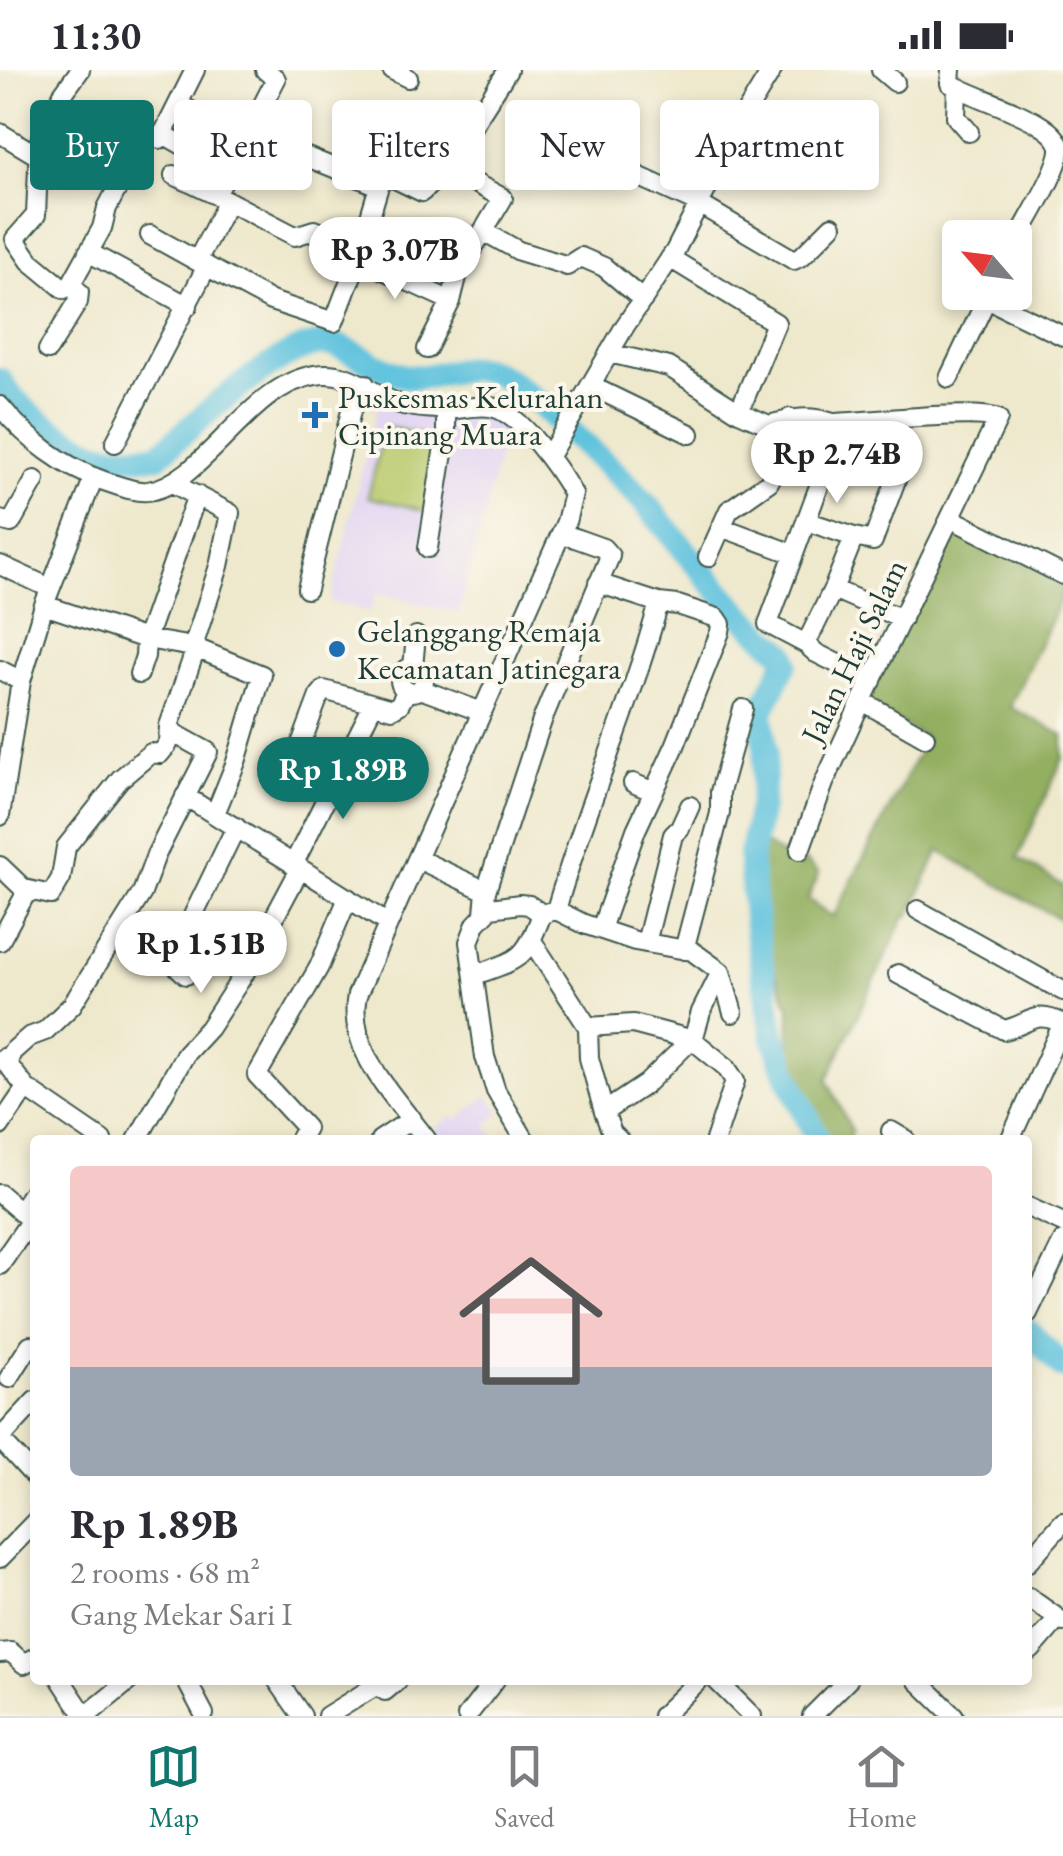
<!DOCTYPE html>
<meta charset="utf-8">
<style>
body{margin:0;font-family:"EB Garamond",serif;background:#f2f2f3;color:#2b2b33;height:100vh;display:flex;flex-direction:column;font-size:38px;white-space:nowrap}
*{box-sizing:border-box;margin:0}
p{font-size:32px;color:#7c7c81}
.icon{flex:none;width:55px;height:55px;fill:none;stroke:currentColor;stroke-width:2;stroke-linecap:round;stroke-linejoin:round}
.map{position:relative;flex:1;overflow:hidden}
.sheet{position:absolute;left:30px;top:1065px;width:1002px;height:550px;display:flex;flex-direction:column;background:#fff;border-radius:10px;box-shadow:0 5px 15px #0003}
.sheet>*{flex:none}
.guide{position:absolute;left:30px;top:30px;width:1005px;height:90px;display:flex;gap:20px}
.needle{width:65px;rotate:298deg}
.buttons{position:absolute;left:942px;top:150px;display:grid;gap:20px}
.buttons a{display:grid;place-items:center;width:90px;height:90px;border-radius:10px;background:#fff;box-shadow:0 5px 15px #0003;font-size:50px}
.price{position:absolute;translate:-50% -85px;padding:0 22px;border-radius:35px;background:#fff;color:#222;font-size:32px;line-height:65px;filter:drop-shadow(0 2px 5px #0008)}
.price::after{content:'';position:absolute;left:50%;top:60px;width:30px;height:22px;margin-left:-15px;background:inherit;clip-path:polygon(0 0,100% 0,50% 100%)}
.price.on{background:#0f766e;color:#fff}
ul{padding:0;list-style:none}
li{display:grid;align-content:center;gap:20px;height:530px;padding:0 40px}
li+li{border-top:2px solid #e1e1e2}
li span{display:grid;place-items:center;height:310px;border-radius:10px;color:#555}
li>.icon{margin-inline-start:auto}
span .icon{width:180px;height:180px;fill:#fffc;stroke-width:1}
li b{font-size:42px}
.chip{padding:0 35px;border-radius:10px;background:#fff;box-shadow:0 5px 15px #0003;font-size:35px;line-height:90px}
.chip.on{background:#0f766e;color:#fff}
.status{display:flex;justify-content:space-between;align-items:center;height:70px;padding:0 50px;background:#fff;direction:ltr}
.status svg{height:28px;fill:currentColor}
.menu{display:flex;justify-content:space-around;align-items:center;height:140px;border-top:2px solid #e1e1e2;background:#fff;font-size:28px;color:#7c7c81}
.menu a{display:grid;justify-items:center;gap:5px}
.menu .on{color:#0f766e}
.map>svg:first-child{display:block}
.built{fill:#e1d4f3}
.green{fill:#bacb6e;stroke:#6c8451;stroke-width:2.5}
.forest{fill:#93af61;stroke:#59764a;stroke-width:2.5}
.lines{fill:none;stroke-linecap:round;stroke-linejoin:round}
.river{stroke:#5fc2dd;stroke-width:25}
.minor-casing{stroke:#3e574b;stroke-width:22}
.minor{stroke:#fff;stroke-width:18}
.poi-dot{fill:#1f6fb2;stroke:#fbf7ec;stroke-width:4}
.labels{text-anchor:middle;stroke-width:8;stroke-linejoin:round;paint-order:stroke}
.poi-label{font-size:32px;fill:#1f3d34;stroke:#fbf7ec;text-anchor:start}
.street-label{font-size:32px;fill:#1f3d34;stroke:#fbf7ec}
</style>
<div class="status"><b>11:30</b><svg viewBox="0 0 49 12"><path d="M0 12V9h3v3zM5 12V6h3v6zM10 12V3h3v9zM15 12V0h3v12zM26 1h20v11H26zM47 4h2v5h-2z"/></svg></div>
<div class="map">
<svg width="1063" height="1646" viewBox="0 0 1063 1646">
<rect width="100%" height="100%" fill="#fbf7ec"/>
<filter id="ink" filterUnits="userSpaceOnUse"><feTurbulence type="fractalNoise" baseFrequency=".01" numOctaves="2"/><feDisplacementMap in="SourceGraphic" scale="20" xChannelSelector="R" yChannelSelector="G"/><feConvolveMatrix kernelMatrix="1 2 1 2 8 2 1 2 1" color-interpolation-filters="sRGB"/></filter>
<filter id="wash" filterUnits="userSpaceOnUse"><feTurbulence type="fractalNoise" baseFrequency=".0048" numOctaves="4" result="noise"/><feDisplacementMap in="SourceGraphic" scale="40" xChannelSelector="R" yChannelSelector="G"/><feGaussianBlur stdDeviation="2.25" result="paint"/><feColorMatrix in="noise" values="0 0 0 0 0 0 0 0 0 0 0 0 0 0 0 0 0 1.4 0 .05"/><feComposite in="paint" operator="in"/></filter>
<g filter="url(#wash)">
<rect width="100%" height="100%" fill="#eee8cc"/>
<path class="built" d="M378,335L433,346L485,341L507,356L459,543L376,523L371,541L330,532Z
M488,1025L501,1042L487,1055L497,1070H436L430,1062L452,1046L456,1051Z"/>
<path class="green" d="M385,356L442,370L426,441L368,427Z"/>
<path class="forest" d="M952,451L1063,506V524L1010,637L1063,665V688L1018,788L1063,816V851L939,781L909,846H905L827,1010L852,1061L848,1070H820L789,1002L790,939L766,880L756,795L765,774L801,797L804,790L819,803L808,829L833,847L926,668L863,631Z"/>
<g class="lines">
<path class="river" d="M0,310C16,340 68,374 102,384C119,388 141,385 158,386C190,357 284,269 328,274C352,277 378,301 405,306C434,312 468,289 495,303C523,316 549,343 572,364C596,386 623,408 644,432C689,483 730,541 784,583L786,592L761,642L766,682L761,735L750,787L757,865L773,964L787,1005L818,1070
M1028,1261L1063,1297"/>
</g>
</g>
<g filter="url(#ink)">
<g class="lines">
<defs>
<path id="minor" d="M80,0L62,25L39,73L36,145L15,169L30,191L64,219L71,214L102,158L107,138L146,63L160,69L163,64L228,101
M265,0L276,9L216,125L228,131L197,191L271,231L334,252L354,200L379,116
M392,0L408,8
M881,0L895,12
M951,0L950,13C973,29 1063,51 1060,81C1058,102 1026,153 1015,174
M957,18L956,47L969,62
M178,34L288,93L297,83L379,116L387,105L422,122L443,102L508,0
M0,63L38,86
M163,64L195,0
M614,95L697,133L794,190L802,186L832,156
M174,105L216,125
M228,131L295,166L314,160L360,178
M483,161L519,181L562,194L567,196L581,187L604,197L643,230
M150,165L197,191
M88,182L188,236
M357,188L451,231
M670,188L776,253L739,342
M987,229L1063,266
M427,279L451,231L458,203L503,128L445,97
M48,280L78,232L79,222L71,214
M609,283L669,297L739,342L769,355C793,348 809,345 833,353C864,352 979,339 998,349L863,628L824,713L800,780
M949,308L990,222
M591,316L690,364
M0,336C27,369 63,397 104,411C117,415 135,423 148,421C205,413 248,315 315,305C352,299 369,324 400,334C411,338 426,338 438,339C455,342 473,334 491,337C519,341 559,400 573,424L566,452L357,925C346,981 396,1028 427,1070
M833,353L832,374L825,400L768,554L806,574L816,583L872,611
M115,373L207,196
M549,386L625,256L675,181L745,44L772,0
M172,413L230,443L219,496L193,577
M950,448L1063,505
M0,450L11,453L35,410
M806,451L854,467
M721,457L794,484
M428,478L446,364V341
M708,487L729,440L769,412L782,387L790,348
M0,495L50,518
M307,519L351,341L365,314
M833,519L902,549
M44,535L146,569L193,577L262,605L236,692L215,744
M806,574L834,517L854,467L873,471L902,394L887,387L891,351
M413,597L416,566
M400 610a12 12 0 1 1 24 0a12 12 0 1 1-24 0Z
M0,600L21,611
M139,604L145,586L146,569L197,425
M420,619L482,642
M862,631L925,667
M289,706L319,626L324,620L392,639L399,635L407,621
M633,713L654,722
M185,726L387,853
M0,746L21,611L44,535L94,407
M418,789L486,821
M293,795L373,635
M0,796L24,819V827L0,871
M24,819L51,825L61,808L66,777L120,709L151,683L160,684L168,674L169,656L196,578
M556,840C586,736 630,638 659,533L598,513
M918,840L1063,921
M484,843L486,821L543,648L610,486L603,478L561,463
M601,859L636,760L675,676L720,562L721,554L717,548L678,535L659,533
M532,871L588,957L589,988L604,1042L646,1014L691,970
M646,873L673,765L680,758L690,736
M684,880L720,743V722L743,639
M721,902L733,943
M898,904L1004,960C1031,954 1034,939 1063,954
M186,905L171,891L236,757
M475,905C520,889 525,890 542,844
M588,957L633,954L693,970
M693,970L726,997L735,1011L715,1070
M693,970L701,942L721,902
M3,988L26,1018L102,1070
M7,994L12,982L29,967L45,961L72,935L142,823L156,785L208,682L170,661
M604,1042L612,1063L619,1070
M0,1056L26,1018
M891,1061L906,1070
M137,1070L186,983L209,958L244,904L300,799
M299,1070L306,1058L257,1005L319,897L348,828
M380,1070L412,1049
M525,1070L496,1021L485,987L469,872L476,854L491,838L520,834L529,835L542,844L556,840L584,854L635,871L692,881L721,902
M1010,1070L1063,953
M0,1124L35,1154
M1028,1137L1063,1153
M20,1142L35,1119
M0,1195L31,1150
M1028,1243L1063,1171
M9,1308L30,1275L35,1278
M35,1331L0,1369L35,1407
M0,1488L35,1452
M1028,1492L1063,1452
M1028,1527L1063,1552
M1028,1578L1031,1580L1058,1549
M0,1583L11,1582L24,1594L35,1587
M61,1610L85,1646
M186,1610L204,1644
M277,1610L302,1646
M716,1610L752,1646
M917,1610L954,1646
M86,1646L130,1610
M327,1646L377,1615L385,1621L398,1610
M467,1646L495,1610
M662,1646L699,1610
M812,1646L848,1610"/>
</defs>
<use href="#minor" class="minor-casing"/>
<use href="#minor" class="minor"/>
</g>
</g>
<g class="poi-dot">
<path d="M310 330h10v10h10v10h-10v10h-10v-10h-10v-10h10z"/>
<circle cx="337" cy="579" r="10"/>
</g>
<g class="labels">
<g class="poi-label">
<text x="338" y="338">Puskesmas Kelurahan<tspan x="338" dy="37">Cipinang Muara</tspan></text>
<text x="357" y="572">Gelanggang Remaja<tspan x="357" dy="37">Kecamatan Jatinegara</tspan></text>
</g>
<g class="street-label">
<text transform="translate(854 581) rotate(-64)" y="11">Jalan Haji Salam</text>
</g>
</g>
</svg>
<div class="buttons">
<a><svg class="needle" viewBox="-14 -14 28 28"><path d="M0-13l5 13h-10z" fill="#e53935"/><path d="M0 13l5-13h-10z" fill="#7c7c81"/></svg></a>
</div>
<b class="price" style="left:395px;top:232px">Rp 3.07B</b>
<b class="price" style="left:837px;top:436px">Rp 2.74B</b>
<b class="price on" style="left:343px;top:752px">Rp 1.89B</b>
<b class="price" style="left:201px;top:926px">Rp 1.51B</b>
<div class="guide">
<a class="chip on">Buy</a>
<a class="chip">Rent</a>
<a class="chip">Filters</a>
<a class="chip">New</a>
<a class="chip">Apartment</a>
</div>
<section class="sheet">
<ul>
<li><span style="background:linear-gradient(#f6c9c9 65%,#9aa5b1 0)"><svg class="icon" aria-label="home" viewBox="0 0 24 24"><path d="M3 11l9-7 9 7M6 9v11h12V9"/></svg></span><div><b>Rp 1.89B</b><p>2 rooms · 68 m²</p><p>Gang Mekar Sari I</p></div></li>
</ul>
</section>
</div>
<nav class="menu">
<a class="on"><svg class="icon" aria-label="map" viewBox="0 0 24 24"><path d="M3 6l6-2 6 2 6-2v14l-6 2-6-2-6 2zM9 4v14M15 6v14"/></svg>Map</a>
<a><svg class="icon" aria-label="saved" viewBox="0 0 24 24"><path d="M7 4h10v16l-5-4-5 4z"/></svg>Saved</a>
<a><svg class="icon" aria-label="home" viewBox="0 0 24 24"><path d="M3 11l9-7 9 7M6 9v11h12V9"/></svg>Home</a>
</nav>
